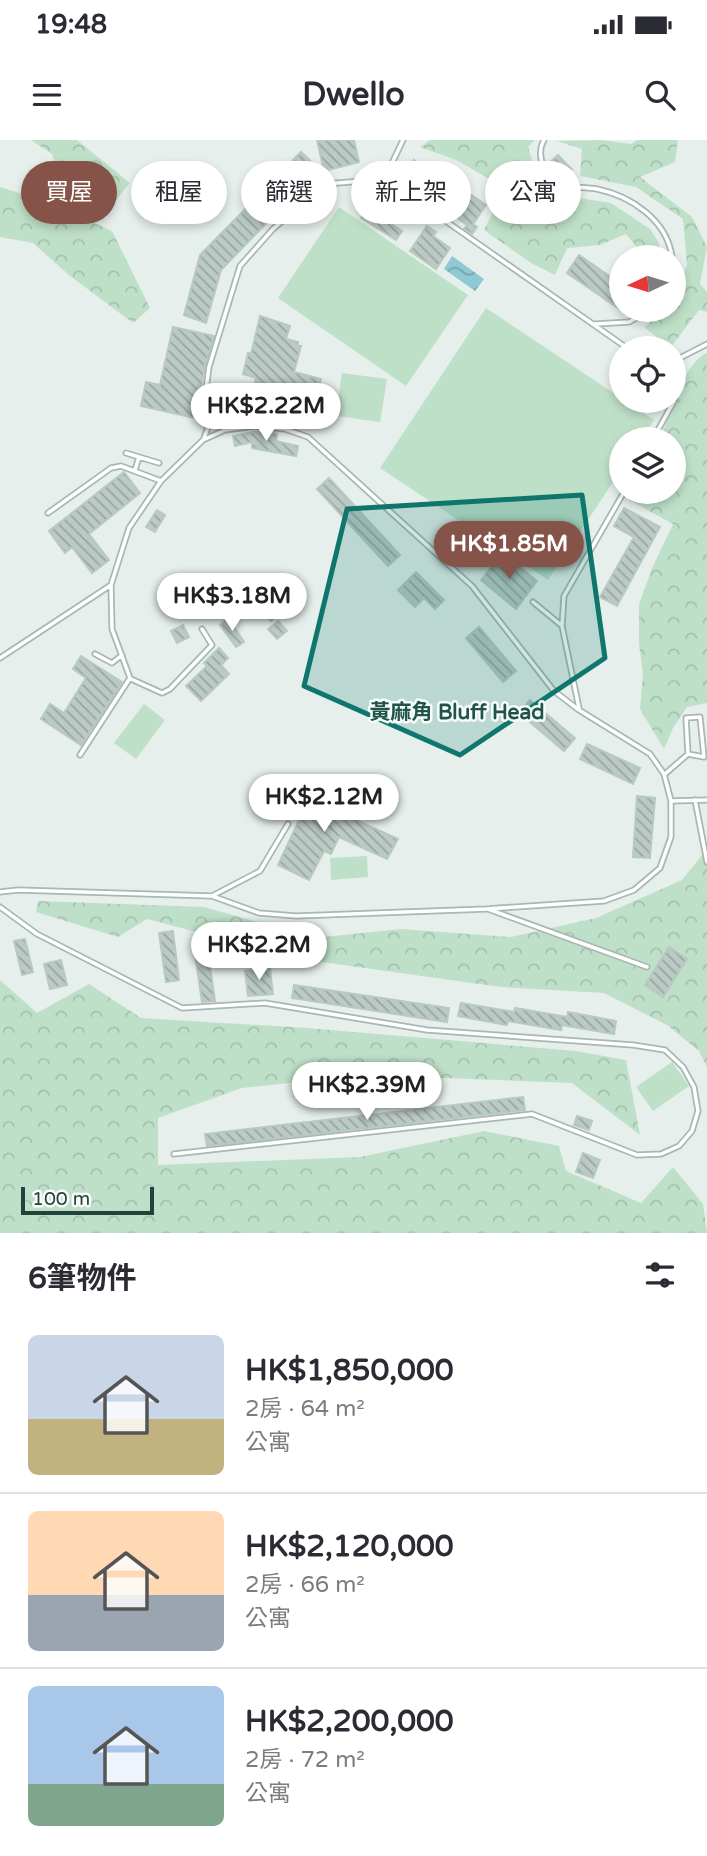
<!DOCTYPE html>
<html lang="zh-TW">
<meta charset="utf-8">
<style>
body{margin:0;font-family:"Varela Round","Noto Sans TC",sans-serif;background:#f2f2f3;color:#2b2b33;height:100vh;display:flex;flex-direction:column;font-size:26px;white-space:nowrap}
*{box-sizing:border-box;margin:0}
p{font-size:23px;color:#7c7c81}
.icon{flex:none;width:38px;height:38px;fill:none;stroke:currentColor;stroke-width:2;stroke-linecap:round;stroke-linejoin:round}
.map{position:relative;height:1093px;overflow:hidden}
.drawer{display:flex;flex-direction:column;background:#fff;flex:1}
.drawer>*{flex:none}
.hud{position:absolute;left:21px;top:21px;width:665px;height:63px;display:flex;gap:14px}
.needle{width:46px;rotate:266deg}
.controls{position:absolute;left:609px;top:105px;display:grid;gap:14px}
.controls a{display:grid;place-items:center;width:77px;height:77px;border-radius:50%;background:#fff;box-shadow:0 4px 10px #0003;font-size:35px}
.scale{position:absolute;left:21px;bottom:18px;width:133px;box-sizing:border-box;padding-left:7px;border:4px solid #24423a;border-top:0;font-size:19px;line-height:24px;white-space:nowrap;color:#24423a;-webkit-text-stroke:5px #f7fbf9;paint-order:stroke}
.price{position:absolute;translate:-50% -60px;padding:0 16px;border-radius:24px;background:#fff;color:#222;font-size:23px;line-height:46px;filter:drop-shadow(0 2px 4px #0008)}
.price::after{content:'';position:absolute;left:50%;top:42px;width:21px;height:16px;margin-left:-10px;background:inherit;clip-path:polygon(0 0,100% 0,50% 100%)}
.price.current{background:#855347;color:#fff}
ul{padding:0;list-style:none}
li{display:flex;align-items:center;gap:21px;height:175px;padding:0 28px}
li+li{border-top:2px solid #e1e1e2}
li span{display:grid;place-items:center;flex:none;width:196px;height:140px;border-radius:10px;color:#555}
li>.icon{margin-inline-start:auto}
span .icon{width:84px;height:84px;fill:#fffc;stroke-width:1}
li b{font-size:30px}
h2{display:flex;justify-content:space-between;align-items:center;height:84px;padding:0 28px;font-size:30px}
.chip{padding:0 24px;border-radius:32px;background:#fff;box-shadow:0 4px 10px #0003;font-size:24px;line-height:63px}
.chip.current{background:#855347;color:#fff}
.status{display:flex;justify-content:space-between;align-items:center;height:49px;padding:0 35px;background:#fff;direction:ltr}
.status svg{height:19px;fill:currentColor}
header{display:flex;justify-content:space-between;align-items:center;height:91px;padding:0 28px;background:#fff;font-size:32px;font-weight:700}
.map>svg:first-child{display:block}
.forest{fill:url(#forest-crowns)}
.garden{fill:#bfe0c8}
.water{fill:url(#water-waves)}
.building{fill:url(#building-back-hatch);stroke:#b8c9c2;stroke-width:2}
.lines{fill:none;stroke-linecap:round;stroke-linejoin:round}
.service-casing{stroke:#a8b8b2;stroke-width:7}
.service{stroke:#fff;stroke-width:3.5}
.marked{fill:#0f766e;fill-opacity:0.2;stroke:#0f766e;stroke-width:5;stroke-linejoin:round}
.labels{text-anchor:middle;stroke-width:5;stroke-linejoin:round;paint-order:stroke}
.quarter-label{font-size:21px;font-weight:bold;fill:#1f5548;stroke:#f7fbf9}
</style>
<div class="status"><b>19:48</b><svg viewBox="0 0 49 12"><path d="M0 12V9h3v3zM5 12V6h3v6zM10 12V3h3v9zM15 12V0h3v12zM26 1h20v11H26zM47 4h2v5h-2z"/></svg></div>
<header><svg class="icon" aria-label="menu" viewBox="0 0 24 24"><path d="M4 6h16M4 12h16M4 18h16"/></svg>Dwello<svg class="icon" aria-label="search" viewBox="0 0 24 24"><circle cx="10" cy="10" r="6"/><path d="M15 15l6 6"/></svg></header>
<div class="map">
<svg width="707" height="1093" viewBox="0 0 707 1093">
<defs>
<pattern id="forest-crowns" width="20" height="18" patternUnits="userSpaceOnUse" patternTransform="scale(1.75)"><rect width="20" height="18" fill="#bfe0c8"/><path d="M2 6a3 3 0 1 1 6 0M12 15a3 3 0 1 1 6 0" fill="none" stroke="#a4c1ad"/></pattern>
<pattern id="water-waves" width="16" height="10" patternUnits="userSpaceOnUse" patternTransform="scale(1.75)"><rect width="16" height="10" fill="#8ec9d4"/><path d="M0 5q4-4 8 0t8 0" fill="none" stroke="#74a5ad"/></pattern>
<pattern id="building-back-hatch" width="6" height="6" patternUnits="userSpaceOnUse" patternTransform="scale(1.75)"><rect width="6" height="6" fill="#bbcac4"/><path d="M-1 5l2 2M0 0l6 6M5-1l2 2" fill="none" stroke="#98a6a0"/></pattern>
</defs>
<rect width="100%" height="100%" fill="#e6efeb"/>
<path class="forest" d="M31,0H77L130,43L111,66L60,39L52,14Z
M430,0H535L528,7L541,49L567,56L611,63L650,89L659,103L660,117H645L626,94L600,105L567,108L555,135L531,123L484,90L505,48L456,20L420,7Z
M602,0L631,4L637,0H678L675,22L640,37L692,77L707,107L700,144L707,152V172L699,170L670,208L644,187L665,170H674V162L687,125L683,79L636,47L580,36L582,9L557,1Z
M0,47L51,63L112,91L150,168L133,183L69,135L33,103L0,97Z
M707,213V563L687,567L673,588L664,609L640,569L643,534L639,504V464L653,426L673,384L629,360L635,352H674V299H660C670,276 683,223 707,213Z
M707,709V927L699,911L667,885L604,853L501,847L300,819L147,779L118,797L36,772L38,761L204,767L314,798L401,789L511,797L596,778L682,740Z
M0,840L37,873L89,844L141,878L307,888L576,911L626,920L640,995L572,943L368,935L242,948L158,978V1025L360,1017L484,991L559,1006L566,1031L641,1063L673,1027L703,1064L707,1093H0Z"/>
<path class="garden" d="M339,67L468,155L406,246L278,158Z
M486,168L621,258V261H625L654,280L641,299H621V330L548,440L380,328Z
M342,233L387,239L380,282L336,276Z
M144,564L165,580L136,619L114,603Z
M367,716L368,737L331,740L330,718Z
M672,922L689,946L653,971L636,947Z"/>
<path class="water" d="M452,116L484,139L475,151L444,129Z"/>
<path class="building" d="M317,0H354L359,22L324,31Z
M301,12L319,29L221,130L206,183L184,175L200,115Z
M558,15L572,30L562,39L548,24Z
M414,20L429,32L432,28L486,65L473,84L477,87L472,94L464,89L467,85L432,60L429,64L414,54L419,47L403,35Z
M367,68L402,91L396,100L361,78Z
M427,86L436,92L433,96L450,108L436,129L410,111Z
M579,115L621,144V170L567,133Z
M260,176L290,186L286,199L298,202V206H301L294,232L321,239L310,279L294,275L295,271L280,267L285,249L255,242L256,238L243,234L248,213L251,214Z
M173,187L214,196L205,226L195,278L141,266L146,242L160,245Z
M254,292L277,294L276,301L298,306L296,316L252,308V302L235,306L233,296Z
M124,332L140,353L89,394L109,420L92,433L72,407L65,413L49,391Z
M329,338L400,415L388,426L317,349Z
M624,368L660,387L617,466L600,457L634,397L614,386Z
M157,370L165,375L155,392L146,387Z
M502,413L537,441L516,469L481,440Z
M416,432L444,460L435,469L424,458L415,467L398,450Z
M264,442L274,451L265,460L279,473L271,481L258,468L249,477L238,466Z
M229,479L244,502L236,507L220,485Z
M278,481L287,491L277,499L268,489Z
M183,485L189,497L177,503L171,491Z
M479,487L516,531L503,542L466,498Z
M219,508L228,518L221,525L229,534L201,561L186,546L207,526L204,523Z
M81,516L122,542L81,605L41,579L50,564L64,573L86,538L73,529Z
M530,560L575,598L564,611L519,573Z
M587,604L640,628L633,644L580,619Z
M283,647L398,699L387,719L339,697L331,714L324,711L309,740L278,725L300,678L275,666Z
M637,656L655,658L650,718L633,717Z
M173,791L179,840L166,842L159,793Z
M25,799L33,832L22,835L14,801Z
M669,807L687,819L663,857L645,845Z
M208,812L215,861L202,862L195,814Z
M61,820L67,845L50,849L44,824Z
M270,829L273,854L248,856L245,831Z
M294,845L449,868L447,882L292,858Z
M461,863L514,872L515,868L567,877L568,872L616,881L614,894L562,885L561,890L508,881L507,885L458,876Z
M523,957L525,970L207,1006L205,994Z
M577,976L592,981L589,990L574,985Z
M583,1013L600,1020L593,1038L576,1032Z"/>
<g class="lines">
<defs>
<path id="service" d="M544,0C535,15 544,31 554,44C568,48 582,47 597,49C631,56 667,80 672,117
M383,42L403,0
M595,184L629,182L651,170
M674,221L707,204
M204,298L210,282L205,257L209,227L240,126L273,89L325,44L375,40L400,49L627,208
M653,299L674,261V257
M126,313L139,317L135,330
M139,317L159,323
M48,373L111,328L121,326L161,341
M533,462L561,485
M95,514L112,523L122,515
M0,518L111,445L129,388L161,341L203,300L225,290L254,286L285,289L308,297L472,446L554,551L579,570L650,614L664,634L671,661V697L660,728L634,750L604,761L486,769L296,776L259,773L212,756L18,750L0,752
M131,539L162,553L170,549L212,505L202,489
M579,568L562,486L564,456L624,352
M80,615L130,538L112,489L111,445
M665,634L688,614L704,617L700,577L686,578L688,614
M695,660L707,722
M671,661L707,660
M212,756L260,731L288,684
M0,767L37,794L182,868L265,863L427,890L633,905L665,910L683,927L694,947L698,971L692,991L679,1006L661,1014L637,1015L532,974L174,1014
M488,769L647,827"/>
</defs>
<use href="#service" class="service-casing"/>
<use href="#service" class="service"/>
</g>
<path class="marked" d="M582,355L605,518L460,615L304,546L347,369Z"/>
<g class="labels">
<g class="quarter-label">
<text x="457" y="579">黃麻角 Bluff Head</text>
</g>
</g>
</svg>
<div class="controls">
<a><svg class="needle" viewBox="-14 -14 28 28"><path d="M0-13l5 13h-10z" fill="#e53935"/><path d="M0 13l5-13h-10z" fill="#7c7c81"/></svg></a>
<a><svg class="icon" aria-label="locate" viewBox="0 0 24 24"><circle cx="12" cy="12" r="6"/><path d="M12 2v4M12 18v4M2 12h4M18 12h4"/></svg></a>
<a><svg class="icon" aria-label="layers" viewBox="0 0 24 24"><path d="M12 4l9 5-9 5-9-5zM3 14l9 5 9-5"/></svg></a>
</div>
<div class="scale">100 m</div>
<b class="price" style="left:266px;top:303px">HK$2.22M</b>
<b class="price current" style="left:509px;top:441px">HK$1.85M</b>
<b class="price" style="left:232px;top:493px">HK$3.18M</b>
<b class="price" style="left:324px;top:694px">HK$2.12M</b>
<b class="price" style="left:259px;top:842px">HK$2.2M</b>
<b class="price" style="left:367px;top:982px">HK$2.39M</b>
<div class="hud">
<a class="chip current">買屋</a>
<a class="chip">租屋</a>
<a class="chip">篩選</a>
<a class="chip">新上架</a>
<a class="chip">公寓</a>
</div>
</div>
<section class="drawer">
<h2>6筆物件<svg class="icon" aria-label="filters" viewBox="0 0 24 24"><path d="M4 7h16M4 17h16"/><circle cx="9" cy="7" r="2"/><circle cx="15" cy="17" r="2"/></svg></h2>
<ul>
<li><span style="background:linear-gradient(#c9d6e8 60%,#c2b280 0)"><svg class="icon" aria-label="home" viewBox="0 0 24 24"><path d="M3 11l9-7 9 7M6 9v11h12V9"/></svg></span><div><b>HK$1,850,000</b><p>2房 · 64 m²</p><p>公寓</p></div></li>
<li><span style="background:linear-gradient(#ffd9b3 60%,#9aa5b1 0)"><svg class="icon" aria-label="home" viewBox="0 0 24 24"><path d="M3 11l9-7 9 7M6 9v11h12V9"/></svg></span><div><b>HK$2,120,000</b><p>2房 · 66 m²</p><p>公寓</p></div></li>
<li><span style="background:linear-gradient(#a9c7e8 70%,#7fa58c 0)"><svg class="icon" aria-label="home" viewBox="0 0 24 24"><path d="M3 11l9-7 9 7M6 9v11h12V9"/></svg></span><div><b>HK$2,200,000</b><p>2房 · 72 m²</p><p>公寓</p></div></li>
</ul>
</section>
